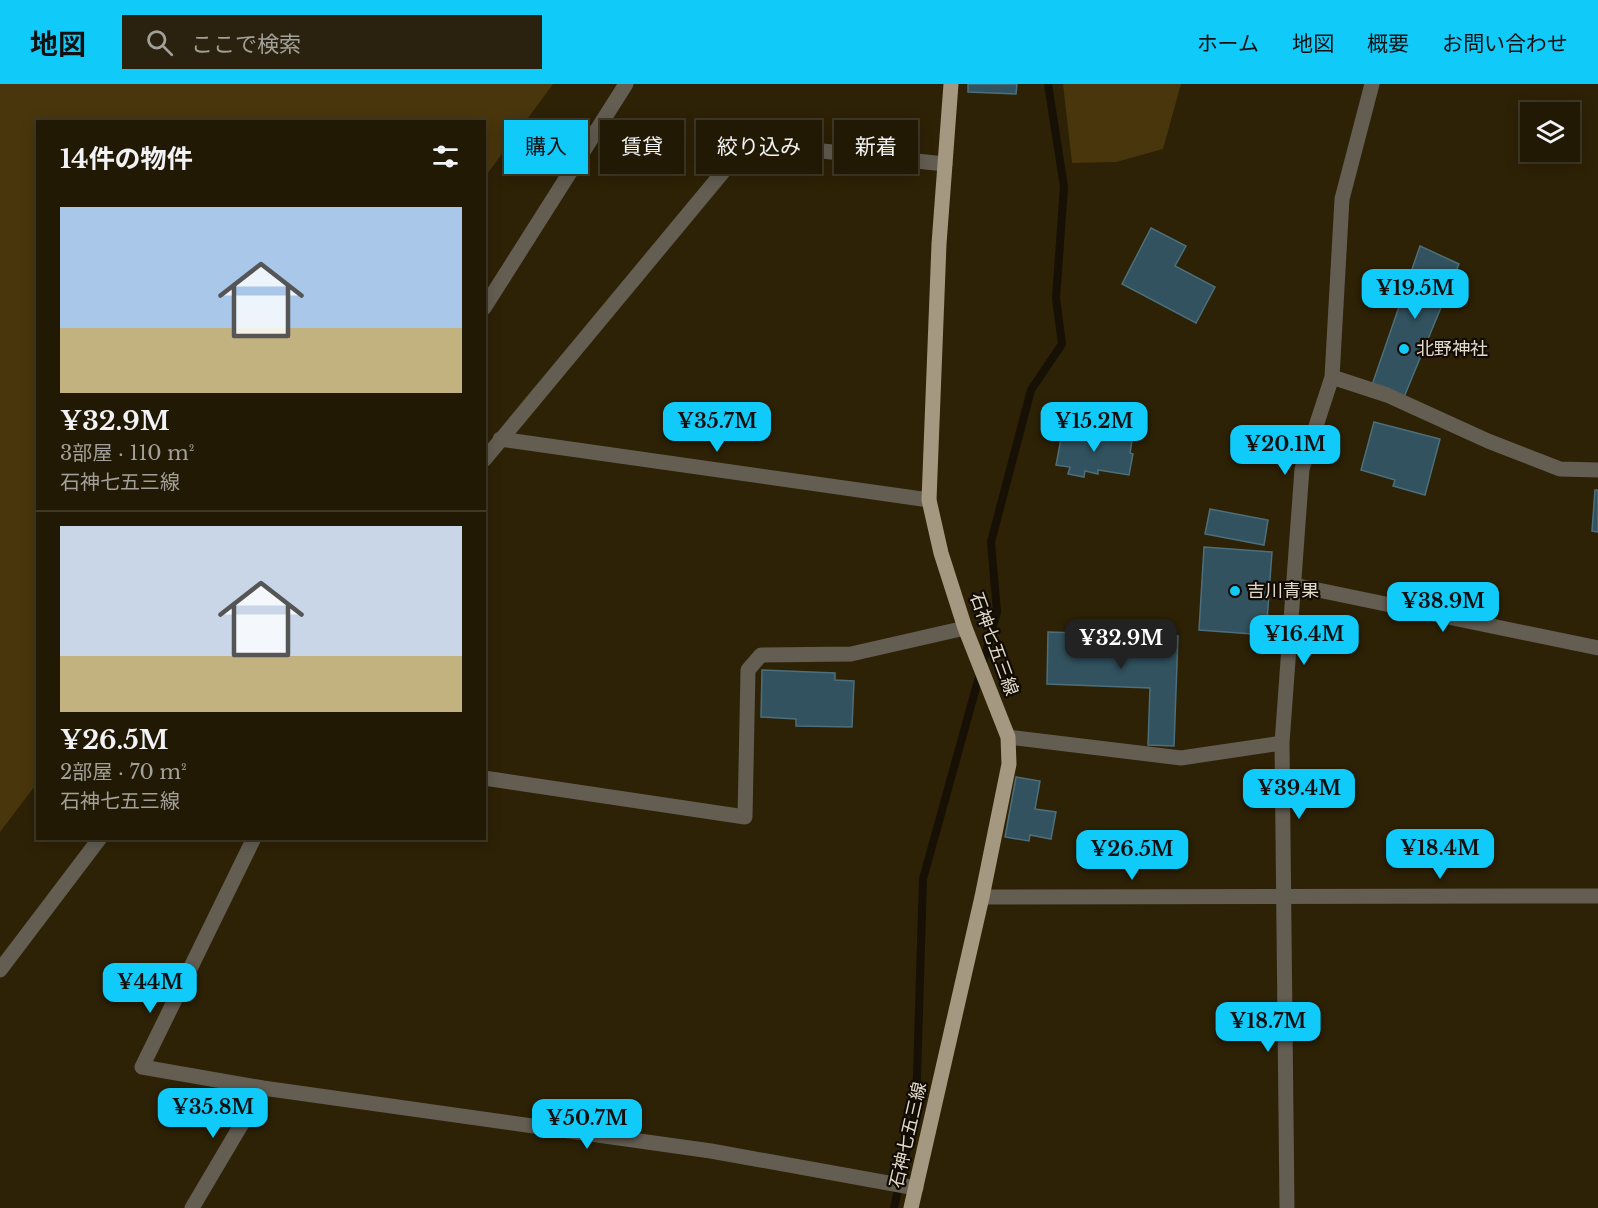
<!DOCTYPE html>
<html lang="ja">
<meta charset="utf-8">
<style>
body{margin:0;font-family:"Libre Baskerville","Noto Sans JP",serif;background:#2a220e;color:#f1f3f6;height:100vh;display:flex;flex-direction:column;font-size:22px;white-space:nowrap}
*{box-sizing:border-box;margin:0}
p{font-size:20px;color:#a2a09a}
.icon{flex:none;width:33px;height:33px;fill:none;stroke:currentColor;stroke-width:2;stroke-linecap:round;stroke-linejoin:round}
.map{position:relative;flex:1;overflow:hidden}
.sheet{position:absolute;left:36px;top:36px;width:450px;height:720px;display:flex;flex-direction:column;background:#221904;border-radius:0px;box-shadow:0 3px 15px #0003,0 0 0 2px #3f3826}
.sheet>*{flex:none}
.top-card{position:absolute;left:504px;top:36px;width:570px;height:54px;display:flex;gap:12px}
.controls{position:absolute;left:1520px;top:18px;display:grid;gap:12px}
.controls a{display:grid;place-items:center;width:60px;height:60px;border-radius:0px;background:#221904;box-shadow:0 3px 15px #0003,0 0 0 2px #3f3826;font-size:30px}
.price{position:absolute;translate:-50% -51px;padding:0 14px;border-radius:12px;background:#10cafa;color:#111;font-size:20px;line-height:39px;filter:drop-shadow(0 2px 3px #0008)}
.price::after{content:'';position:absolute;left:50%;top:36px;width:18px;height:14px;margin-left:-9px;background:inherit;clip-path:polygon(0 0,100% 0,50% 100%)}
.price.selected{background:#222;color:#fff}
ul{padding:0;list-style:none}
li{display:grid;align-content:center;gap:12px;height:318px;padding:0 24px}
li+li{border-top:2px solid #3f3826}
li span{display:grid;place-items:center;height:186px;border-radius:0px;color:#555}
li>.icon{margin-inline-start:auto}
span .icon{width:108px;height:108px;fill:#fffc;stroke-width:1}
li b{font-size:26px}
h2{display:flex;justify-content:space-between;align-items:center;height:72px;padding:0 24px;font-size:26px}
.pill{padding:0 21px;border-radius:0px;background:#221904;box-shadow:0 3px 15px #0003,0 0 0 2px #3f3826;font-size:21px;line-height:54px}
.pill.selected{background:#10cafa;color:#111}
header{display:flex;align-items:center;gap:36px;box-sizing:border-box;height:84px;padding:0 30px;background:#10cafa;color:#111}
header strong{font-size:28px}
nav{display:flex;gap:33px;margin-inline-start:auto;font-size:21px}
.search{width:420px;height:54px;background:#2a220e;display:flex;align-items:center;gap:15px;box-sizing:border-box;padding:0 21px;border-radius:0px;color:#a2a09a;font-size:22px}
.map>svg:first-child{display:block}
.green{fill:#49360c}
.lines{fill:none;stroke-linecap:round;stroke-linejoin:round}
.stream{stroke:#161005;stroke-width:8}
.building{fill:#31525e;stroke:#4c6f7b;stroke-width:1.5}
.minor{stroke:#635d52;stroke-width:15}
.major{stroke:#a49880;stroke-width:15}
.poi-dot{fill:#10cafa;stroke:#110b03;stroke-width:2}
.labels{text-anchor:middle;stroke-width:4.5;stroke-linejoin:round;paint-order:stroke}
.poi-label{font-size:18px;fill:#e2dacb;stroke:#110b03;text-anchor:start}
.street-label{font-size:18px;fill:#e2dacb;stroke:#110b03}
</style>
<header>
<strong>地図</strong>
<div class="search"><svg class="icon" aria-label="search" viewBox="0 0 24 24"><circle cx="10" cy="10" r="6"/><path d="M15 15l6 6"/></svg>ここで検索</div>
<nav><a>ホーム</a><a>地図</a><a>概要</a><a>お問い合わせ</a></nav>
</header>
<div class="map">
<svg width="1598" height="1124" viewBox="0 0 1598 1124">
<rect width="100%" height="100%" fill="#2d2106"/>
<path class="green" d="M0,0H553L485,93L484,38H38V698L0,748Z
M1063,0H1181L1163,65L1116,78L1072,79Z"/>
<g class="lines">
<path class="stream" d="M894,1124L916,1024L923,795L997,528L991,458L1031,306L1062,260L1056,214L1064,103L1048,0"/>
</g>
<path class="building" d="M968,0H1017L1016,10L968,8Z
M1151,144L1186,162L1175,182L1215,203L1196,239L1122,200Z
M1420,162L1459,180L1404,313L1372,301Z
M1374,338L1440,355L1425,411L1393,402L1395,396L1361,386Z
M1063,344L1132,357L1130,369L1133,370L1129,391L1098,386V390L1085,387L1084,393L1068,390L1070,383L1056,381Z
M1595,406H1598V448L1592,447Z
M1210,425L1268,436L1264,461L1205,450Z
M1204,463L1272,468L1266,551L1199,546Z
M1048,548L1178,552L1174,662L1148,661L1150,604L1047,600Z
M762,586L835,589V596L854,597L852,643L796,642V635L761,633Z
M1016,693L1040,697L1035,725L1056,728L1051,755L1030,751L1029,757L1005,753Z"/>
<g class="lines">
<path class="minor" d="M484,224L626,0
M1332,293L1387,311L1488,357L1560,385L1598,386
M500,355L929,416
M484,376L747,59L945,80
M1294,501L1598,564
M1008,653L1181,674L1282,659
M484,694L745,733L748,586L761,571L851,570L965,544
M254,754L142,983L263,1004L711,1067L916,1104
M982,813L1598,812
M0,886L100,754
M192,1124L263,1004
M1287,1124L1282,659L1302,385L1332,293L1342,115L1372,0"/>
<path class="major" d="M911,1124L982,813L1009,680L1008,653L965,544L941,469L929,416L939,160L951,0"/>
</g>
<g class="poi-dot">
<circle cx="1404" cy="265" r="6"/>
<circle cx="1235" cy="507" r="6"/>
</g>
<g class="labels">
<g class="poi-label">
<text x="1416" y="271">北野神社</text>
<text x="1247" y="513">吉川青果</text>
</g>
<g class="street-label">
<text transform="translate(994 560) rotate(70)" y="6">石神七五三線</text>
<text transform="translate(908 1051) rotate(-77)" y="6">石神七五三線</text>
</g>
</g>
</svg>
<div class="controls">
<a><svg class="icon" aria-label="layers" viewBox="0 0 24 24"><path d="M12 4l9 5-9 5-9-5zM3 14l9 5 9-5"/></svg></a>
</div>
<b class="price" style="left:1415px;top:236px">¥19.5M</b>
<b class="price" style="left:717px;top:369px">¥35.7M</b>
<b class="price" style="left:1094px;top:369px">¥15.2M</b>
<b class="price" style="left:1285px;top:392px">¥20.1M</b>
<b class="price" style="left:1443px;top:549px">¥38.9M</b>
<b class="price" style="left:1304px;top:582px">¥16.4M</b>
<b class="price selected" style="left:1121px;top:586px">¥32.9M</b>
<b class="price" style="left:1299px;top:736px">¥39.4M</b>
<b class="price" style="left:1440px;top:796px">¥18.4M</b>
<b class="price" style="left:1132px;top:797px">¥26.5M</b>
<b class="price" style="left:150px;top:930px">¥44M</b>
<b class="price" style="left:1268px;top:969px">¥18.7M</b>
<b class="price" style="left:213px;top:1055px">¥35.8M</b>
<b class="price" style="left:587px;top:1066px">¥50.7M</b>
<div class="top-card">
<a class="pill selected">購入</a>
<a class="pill">賃貸</a>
<a class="pill">絞り込み</a>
<a class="pill">新着</a>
</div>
<section class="sheet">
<h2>14件の物件<svg class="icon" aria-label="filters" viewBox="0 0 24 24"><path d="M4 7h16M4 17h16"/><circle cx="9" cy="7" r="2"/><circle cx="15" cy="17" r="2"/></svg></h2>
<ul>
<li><span style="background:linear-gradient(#a9c7e8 65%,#c2b280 0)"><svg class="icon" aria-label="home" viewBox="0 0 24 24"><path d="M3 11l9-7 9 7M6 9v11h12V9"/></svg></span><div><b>¥32.9M</b><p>3部屋 · 110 m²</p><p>石神七五三線</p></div></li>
<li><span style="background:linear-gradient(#c9d6e8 70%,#c2b280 0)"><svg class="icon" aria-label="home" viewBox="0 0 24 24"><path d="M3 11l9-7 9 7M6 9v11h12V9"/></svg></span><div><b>¥26.5M</b><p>2部屋 · 70 m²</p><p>石神七五三線</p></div></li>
</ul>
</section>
</div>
